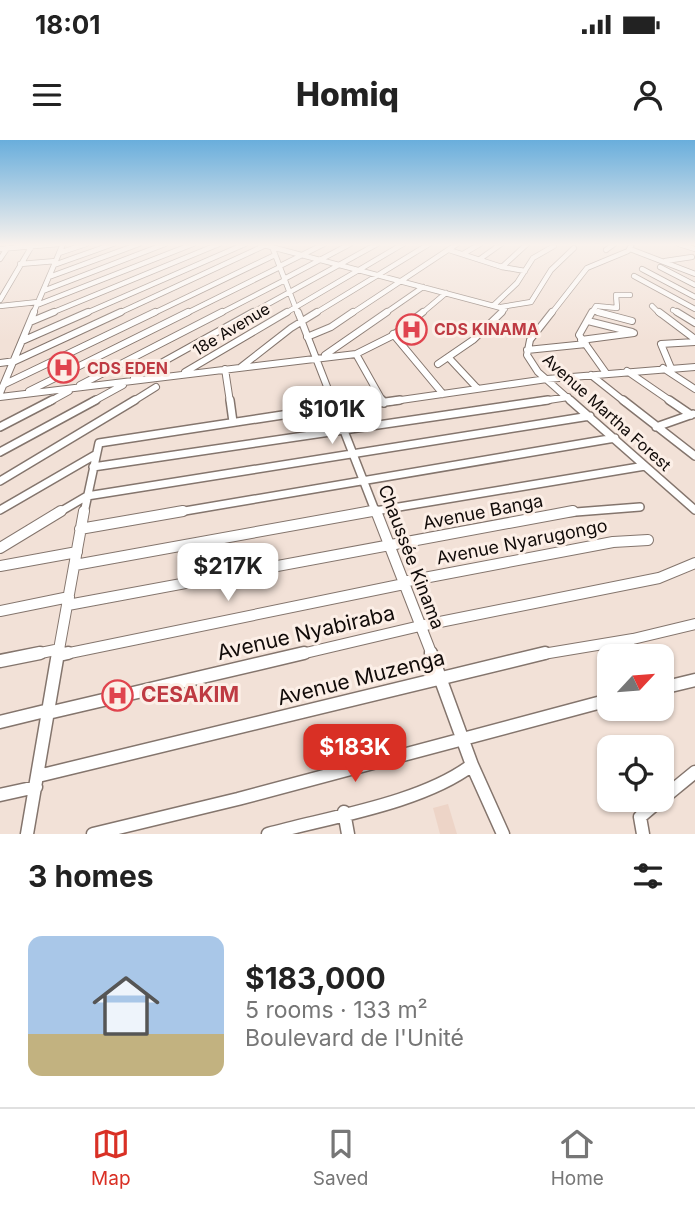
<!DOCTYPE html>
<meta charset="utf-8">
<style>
body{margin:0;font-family:Inter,sans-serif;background:#f2f2f2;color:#222;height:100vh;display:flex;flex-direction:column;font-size:26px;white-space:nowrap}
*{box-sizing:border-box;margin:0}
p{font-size:23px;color:#767676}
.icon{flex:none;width:38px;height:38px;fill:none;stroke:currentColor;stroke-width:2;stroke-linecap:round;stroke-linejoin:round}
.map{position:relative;height:694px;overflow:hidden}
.drawer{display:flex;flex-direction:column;background:#fff;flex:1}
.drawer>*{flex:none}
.needle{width:46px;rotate:64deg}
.controls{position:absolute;left:597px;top:504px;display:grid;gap:14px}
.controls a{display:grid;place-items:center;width:77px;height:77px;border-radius:14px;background:#fff;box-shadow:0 2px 5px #0004;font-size:35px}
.price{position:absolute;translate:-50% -60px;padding:0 16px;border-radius:14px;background:#fff;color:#222;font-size:23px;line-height:46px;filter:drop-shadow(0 2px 4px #0008)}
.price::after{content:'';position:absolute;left:50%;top:42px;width:21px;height:16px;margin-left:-10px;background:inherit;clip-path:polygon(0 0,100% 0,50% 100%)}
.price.active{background:#d93025;color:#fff}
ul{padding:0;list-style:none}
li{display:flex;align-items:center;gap:21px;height:175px;padding:0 28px}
li span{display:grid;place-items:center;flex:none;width:196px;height:140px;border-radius:14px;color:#555}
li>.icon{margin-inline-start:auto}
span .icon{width:84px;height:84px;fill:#fffc;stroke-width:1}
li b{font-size:30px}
h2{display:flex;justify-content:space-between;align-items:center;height:84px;padding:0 28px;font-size:30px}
.status{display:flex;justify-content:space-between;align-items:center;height:49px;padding:0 35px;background:#fff;direction:ltr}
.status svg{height:19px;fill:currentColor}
header{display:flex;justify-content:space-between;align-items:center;height:91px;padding:0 28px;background:#fff;font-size:32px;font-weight:800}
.menu{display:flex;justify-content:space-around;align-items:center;height:98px;border-top:2px solid #e0e0e0;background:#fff;font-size:19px;color:#767676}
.menu a{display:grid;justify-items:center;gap:4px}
.menu .active{color:#d93025}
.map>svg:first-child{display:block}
.built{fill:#edd4c7}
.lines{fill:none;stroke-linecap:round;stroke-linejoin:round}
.minor-far4-casing{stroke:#84756d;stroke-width:6}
.minor-far3-casing{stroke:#84756d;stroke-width:8}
.minor-far2-casing{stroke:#84756d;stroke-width:10}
.minor-far1-casing{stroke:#84756d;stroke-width:12}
.minor-casing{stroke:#84756d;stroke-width:15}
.minor-far4{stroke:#fff;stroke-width:4.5}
.minor-far3{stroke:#fff;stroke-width:6}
.minor-far2{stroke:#fff;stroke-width:7}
.minor-far1{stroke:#fff;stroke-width:10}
.minor{stroke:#fff;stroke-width:12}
.labels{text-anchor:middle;stroke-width:6;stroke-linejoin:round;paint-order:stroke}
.far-street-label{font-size:16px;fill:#100a08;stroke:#fcefe7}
.far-health-label{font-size:16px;font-weight:bold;fill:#be3a42;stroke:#fcefe7;text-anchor:start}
.street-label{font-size:18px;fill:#100a08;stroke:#fcefe7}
.near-street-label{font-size:21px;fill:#100a08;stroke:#fcefe7}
.near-health-label{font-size:21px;font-weight:bold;fill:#be3a42;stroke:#fcefe7;text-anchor:start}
</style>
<div class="status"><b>18:01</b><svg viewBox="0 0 49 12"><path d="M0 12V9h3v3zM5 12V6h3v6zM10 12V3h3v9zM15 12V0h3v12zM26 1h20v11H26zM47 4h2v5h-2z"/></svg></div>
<header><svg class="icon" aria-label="menu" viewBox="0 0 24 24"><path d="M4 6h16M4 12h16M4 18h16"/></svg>Homiq<svg class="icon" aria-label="person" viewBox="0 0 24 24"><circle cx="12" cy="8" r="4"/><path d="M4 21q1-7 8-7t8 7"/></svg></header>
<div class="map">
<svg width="695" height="694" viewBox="0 0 695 694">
<rect width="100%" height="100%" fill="#f2e1d7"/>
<path class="built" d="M448,664L457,694H440L433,668Z"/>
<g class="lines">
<defs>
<path id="minor-far4" d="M260,104L505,169L500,174
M271,104L298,174
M679,104L695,109
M0,109L58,104
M630,109L695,134
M449,110L502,127L525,131
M606,110L614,104
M59,113L86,104
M463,114L480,104
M0,119L8,107
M480,119L501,104
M665,121L692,117
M20,124L56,121
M54,125L113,104
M280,126L324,104
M502,127L527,104
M660,127L695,145
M642,129L695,157
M634,136L695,169
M49,137L139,104
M284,139L350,104
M43,151L165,104
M0,160L33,104
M37,165L193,104
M494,165L517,143L533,118L554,106
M0,166L38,162
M652,166L660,174
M501,167L531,162L551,130L574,108
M673,170L680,174
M593,171L605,174
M33,174L63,104
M49,174L219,104
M84,174L245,104
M117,174L266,105
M152,174L275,115
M185,174L280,127
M219,174L285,140
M250,174L377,104
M284,174L403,104
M314,174L429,104
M351,174L457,104
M384,174L423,147
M421,174L446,153
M551,174L587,128L628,111L632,104
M591,174L596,166L617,168L616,155H630"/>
<path id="minor-far3" d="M298,172L333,262
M552,172L530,200L527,215L538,232L572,262
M592,172L579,195L606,233
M598,172L632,181
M659,172L695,199
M677,172L695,183
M588,181L632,192
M30,182L54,172
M393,194L443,254
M307,197L331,187L353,172
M581,200L634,193
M22,201L88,172
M527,210L586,204
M356,214L383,262
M325,215L387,172
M449,218L477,248
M0,223L15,221L121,172
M438,224L473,200L502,172
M241,227L291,188L317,172
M663,228L695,249
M671,228L661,204L695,202
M225,229L230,262
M627,231L672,262
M185,232L287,172
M591,235L625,262
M134,238L253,172
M5,244L155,172
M80,245L222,172
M29,251L188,172
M0,253L34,172
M0,257L356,214L392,196L423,172
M49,262L69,251
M92,262L123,245
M132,262L156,247
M387,262L547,239L695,227
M536,262L568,257"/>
<path id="minor-far2" d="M230,260L233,282
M332,260L376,373
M382,260L384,263
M570,260L695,370
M623,260L695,316
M669,260L691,275
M336,269L400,260
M0,287L52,260
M656,287L693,274
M0,312L96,260
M93,327L548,260
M0,341L135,260
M0,370L95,315
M58,373L87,356L590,276
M84,373L99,303L335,267
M173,373L615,298
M363,373L645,326
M563,373L640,367"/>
<path id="minor-far1" d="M376,371L432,515
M80,389L183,371
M0,408L61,371
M75,425L372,371
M0,426L77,412
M403,442L613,402L648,400
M68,465L573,371
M0,471L69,457
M31,515L60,509
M58,515L84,371
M60,515L404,444
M297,515L420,486L659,438L695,423
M537,515L633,499L695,484"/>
<path id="minor" d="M431,513L472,625L503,694
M59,515L68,513
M0,521L40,513
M662,548L695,540
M48,573L304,513
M0,582L49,570
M38,636L545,513
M0,655L36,647
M662,659L695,632
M344,672L348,694
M27,694L58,513
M93,694L238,659L609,560
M268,694C330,677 422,663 472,625
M643,694L640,677L660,660"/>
</defs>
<use href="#minor-far4" class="minor-far4-casing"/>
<use href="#minor-far3" class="minor-far3-casing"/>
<use href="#minor-far2" class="minor-far2-casing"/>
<use href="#minor-far1" class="minor-far1-casing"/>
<use href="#minor" class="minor-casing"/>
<use href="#minor-far4" class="minor-far4"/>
<use href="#minor-far3" class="minor-far3"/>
<use href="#minor-far2" class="minor-far2"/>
<use href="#minor-far1" class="minor-far1"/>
<use href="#minor" class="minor"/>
</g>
<linearGradient id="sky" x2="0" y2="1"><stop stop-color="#69aedc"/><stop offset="0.52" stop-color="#f9f2ed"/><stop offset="1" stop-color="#f9f2ed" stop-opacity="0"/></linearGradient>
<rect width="695" height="201" fill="url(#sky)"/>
<defs>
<symbol id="hospital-ring" viewBox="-11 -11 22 22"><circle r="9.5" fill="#fcefe7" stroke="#e0444e" stroke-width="1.5"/><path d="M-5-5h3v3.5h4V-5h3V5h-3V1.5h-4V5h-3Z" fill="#e0444e"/></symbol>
</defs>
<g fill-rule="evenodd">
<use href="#hospital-ring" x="394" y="172" width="35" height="35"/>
<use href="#hospital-ring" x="46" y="210" width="35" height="35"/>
<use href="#hospital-ring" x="100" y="538" width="35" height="35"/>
</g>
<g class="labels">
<g class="far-street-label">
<text transform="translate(231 189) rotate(-31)" y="6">18e Avenue</text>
<text transform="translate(607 272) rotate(42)" y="6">Avenue Martha Forest</text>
</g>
<g class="far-health-label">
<text x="434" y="195">CDS KINAMA</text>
<text x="87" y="234">CDS EDEN</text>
</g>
<g class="street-label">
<text transform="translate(483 372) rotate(-11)" y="6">Avenue Banga</text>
<text transform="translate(522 402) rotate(-11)" y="6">Avenue Nyarugongo</text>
<text transform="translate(411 417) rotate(69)" y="6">Chaussée Kinama</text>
</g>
<g class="near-street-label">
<text transform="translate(306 493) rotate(-13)" y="7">Avenue Nyabiraba</text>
<text transform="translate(361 538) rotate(-14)" y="7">Avenue Muzenga</text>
</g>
<g class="near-health-label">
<text x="141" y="562">CESAKIM</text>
</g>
</g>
</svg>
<div class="controls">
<a><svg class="needle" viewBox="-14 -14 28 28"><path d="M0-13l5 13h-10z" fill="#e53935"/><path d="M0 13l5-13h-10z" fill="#767676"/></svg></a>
<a><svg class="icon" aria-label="locate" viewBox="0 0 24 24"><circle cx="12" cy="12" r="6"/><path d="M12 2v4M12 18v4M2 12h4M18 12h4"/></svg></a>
</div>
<b class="price" style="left:332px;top:306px">$101K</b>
<b class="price" style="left:228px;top:463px">$217K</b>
<b class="price active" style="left:355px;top:644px">$183K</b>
</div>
<section class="drawer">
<h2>3 homes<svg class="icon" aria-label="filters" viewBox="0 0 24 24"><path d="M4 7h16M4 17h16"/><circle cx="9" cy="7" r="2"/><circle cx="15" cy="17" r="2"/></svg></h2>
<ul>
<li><span style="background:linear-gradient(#a9c7e8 70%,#c2b280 0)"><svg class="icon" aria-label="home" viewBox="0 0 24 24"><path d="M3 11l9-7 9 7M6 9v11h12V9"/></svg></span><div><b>$183,000</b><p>5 rooms · 133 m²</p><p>Boulevard de l'Unité</p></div></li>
</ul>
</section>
<nav class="menu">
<a class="active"><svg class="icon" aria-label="map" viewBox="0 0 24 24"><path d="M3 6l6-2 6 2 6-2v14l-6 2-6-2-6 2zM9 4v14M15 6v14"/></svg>Map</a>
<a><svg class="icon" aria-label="saved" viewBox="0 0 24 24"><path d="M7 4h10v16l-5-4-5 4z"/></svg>Saved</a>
<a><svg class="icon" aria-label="home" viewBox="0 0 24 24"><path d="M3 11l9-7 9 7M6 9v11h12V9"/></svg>Home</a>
</nav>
